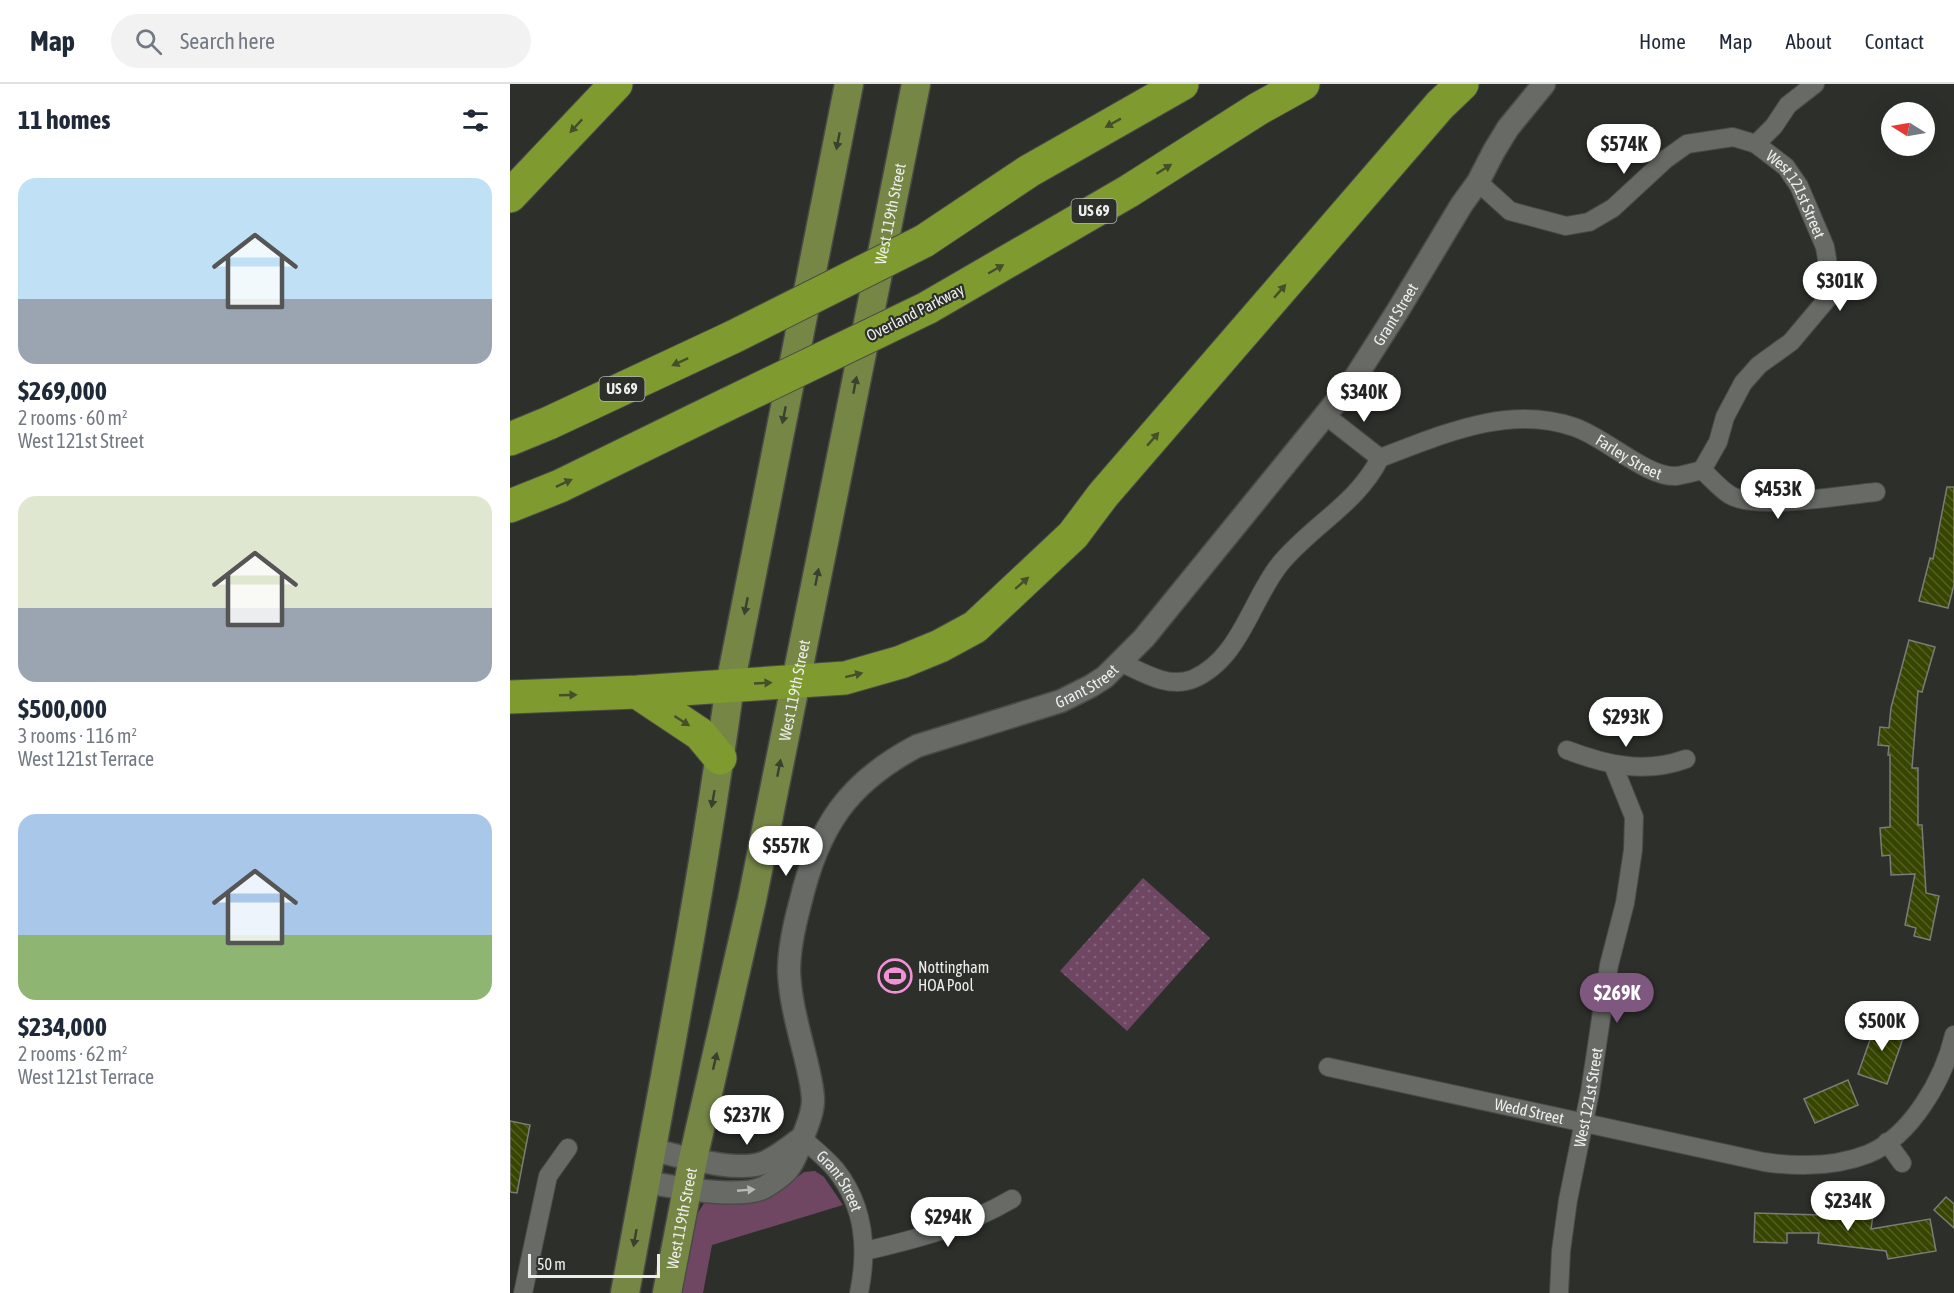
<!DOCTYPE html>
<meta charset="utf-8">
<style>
body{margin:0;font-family:"Asap Condensed",sans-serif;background:#f2f2f3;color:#1f2937;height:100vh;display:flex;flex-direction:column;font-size:22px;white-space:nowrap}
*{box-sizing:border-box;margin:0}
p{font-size:20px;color:#747a83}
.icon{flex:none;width:33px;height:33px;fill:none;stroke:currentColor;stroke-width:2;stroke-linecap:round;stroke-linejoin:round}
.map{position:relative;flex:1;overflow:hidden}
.side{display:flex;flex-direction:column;background:#fff;width:510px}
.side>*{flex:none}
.needle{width:39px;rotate:281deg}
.buttons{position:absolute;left:1371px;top:18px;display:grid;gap:12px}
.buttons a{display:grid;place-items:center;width:54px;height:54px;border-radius:50%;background:#fff;box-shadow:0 6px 24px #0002;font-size:30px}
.scale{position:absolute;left:18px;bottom:15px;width:132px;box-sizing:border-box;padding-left:6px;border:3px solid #edeeeb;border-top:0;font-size:16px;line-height:21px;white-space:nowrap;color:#edeeeb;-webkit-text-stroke:4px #2d2f2a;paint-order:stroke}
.price{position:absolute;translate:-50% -51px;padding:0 14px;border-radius:21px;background:#fff;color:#222;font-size:20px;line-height:39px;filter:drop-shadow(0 2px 3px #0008)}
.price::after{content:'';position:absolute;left:50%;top:36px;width:18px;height:14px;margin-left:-9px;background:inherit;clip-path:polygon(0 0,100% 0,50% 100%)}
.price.active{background:#7e587f;color:#fff}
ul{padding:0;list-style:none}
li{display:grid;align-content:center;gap:12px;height:318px;padding:0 18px}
li span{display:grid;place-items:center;height:186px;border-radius:18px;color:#555}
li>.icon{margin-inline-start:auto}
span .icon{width:108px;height:108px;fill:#fffc;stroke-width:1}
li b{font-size:26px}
h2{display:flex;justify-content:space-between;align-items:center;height:72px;padding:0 18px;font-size:26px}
header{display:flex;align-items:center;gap:36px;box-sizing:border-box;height:84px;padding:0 30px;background:#fff;border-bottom:2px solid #e0e1e3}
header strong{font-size:28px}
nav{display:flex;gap:33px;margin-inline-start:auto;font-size:21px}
.search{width:420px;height:54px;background:#f2f2f3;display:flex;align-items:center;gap:15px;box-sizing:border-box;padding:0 21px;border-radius:33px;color:#747a83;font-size:22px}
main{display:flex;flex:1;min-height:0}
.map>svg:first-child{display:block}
.green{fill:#6f4763}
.park{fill:url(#park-dots)}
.building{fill:url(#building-back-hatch);stroke:#7a7c77;stroke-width:1.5}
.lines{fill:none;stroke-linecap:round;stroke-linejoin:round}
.minor-casing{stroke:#4a4b47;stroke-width:20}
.tertiary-casing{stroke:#4a4b47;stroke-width:25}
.primary-casing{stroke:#4a4b47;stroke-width:31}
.motorway-casing{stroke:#4a4b47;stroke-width:35}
.minor{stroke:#686a65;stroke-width:18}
.tertiary{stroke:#686a65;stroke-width:22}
.primary{stroke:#768745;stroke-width:28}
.motorway{stroke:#7f9a2f;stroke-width:33}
.motorway-bridge-casing{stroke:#4a4b47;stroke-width:35;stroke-linecap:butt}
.motorway-bridge{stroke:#7f9a2f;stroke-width:33}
.oneway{fill:#464f2c}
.oneway2{fill:#3c412f}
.oneway3{fill:#b8b9b5}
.labels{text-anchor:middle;stroke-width:4.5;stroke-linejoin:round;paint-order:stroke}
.shield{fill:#2d2f2a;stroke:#b3b5b1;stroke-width:1.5}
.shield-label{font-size:15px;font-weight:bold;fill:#edeeeb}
.street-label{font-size:16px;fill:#edeeeb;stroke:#2d2f2a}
.poi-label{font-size:16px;fill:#edeeeb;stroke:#2d2f2a;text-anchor:start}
</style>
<header>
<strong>Map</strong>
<div class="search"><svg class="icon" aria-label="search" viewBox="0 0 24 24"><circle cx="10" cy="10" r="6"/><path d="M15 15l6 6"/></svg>Search here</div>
<nav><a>Home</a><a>Map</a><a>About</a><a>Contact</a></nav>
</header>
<main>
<section class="side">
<h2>11 homes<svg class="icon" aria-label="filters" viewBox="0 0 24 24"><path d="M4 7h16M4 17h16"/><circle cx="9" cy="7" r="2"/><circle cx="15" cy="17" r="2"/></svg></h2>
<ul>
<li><span style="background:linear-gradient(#bfe0f5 65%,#9aa5b1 0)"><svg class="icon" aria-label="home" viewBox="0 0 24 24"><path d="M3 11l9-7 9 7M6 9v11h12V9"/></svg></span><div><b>$269,000</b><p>2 rooms · 60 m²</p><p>West 121st Street</p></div></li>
<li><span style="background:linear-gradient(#dfe7d0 60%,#9aa5b1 0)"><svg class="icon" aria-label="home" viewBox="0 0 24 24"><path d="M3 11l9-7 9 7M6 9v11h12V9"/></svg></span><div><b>$500,000</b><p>3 rooms · 116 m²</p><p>West 121st Terrace</p></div></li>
<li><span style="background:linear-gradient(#a9c7e8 65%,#8fb573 0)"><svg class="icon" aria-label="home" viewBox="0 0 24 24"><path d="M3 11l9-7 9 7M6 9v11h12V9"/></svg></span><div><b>$234,000</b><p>2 rooms · 62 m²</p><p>West 121st Terrace</p></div></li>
</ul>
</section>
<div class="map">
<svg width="1444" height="1209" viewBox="0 0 1444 1209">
<defs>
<pattern id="park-dots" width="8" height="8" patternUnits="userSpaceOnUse" patternTransform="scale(1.5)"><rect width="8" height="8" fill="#6f4763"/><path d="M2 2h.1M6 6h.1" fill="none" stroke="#84627a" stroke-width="1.8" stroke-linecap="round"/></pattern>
<pattern id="building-back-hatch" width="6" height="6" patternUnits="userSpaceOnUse" patternTransform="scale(1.5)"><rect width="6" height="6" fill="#364500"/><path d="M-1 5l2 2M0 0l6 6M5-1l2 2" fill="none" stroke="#536025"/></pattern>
</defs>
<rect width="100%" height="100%" fill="#2d2f2a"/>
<path class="green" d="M305,1087L314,1093L333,1121L202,1161L193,1209H171L185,1134L194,1119L202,1115L263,1111L294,1088Z"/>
<path class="park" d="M633,794L700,854L617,947L550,887Z"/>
<path class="building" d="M1437,403H1444V501L1438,524L1409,517L1420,474L1423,475Z
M1399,556L1425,563L1412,608L1408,607L1402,684H1408V741H1412L1416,809L1429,812L1420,856L1404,852L1406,844L1395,841L1405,790L1381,791L1380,771L1372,772L1370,744L1380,743V671H1378L1379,662L1368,661L1370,643L1379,644L1381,624Z
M1367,936L1396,946L1377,1000L1348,990Z
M1338,996L1348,1021L1305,1039L1294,1015Z
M0,1037L20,1041L7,1109L0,1108Z
M1436,1113L1444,1120V1144L1424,1126Z
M1312,1125L1363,1132L1361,1145L1420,1135L1426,1167L1378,1175L1376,1167L1308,1159L1309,1149H1277V1159L1244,1158L1245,1129L1311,1131Z"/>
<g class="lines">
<defs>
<g id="minor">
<path d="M1246,60L1264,42L1278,21L1305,0"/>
<path id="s1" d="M968,98L1000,127L1056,142L1079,138L1103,124L1156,75L1177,60L1223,53L1246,60L1276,83L1289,102L1315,163L1319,187L1318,214L1281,258L1249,281L1233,299L1215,333L1208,358L1192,386"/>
<path d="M815,331L870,374"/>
<path d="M1192,386C1201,394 1210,405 1220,411C1246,427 1333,411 1366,408"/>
<path id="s2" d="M610,578C632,588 658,605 683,595C730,575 741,516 770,480C802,441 847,420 870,374C932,351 998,320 1064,343C1095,353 1137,394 1166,392C1174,391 1184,388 1192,386"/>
<path d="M1057,666C1096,681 1135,690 1176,675"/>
<path id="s3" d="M818,983L1254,1078C1288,1083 1325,1083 1358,1070C1402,1052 1434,994 1444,951"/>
<path id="s4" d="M292,1054C303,1064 316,1074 326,1086C355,1123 358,1165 349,1209"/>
<path d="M1377,1058L1392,1079"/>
<path d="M355,1167C407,1155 456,1142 502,1115"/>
<path d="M13,1209L38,1092L58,1064"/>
<path id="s5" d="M1049,1209L1051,1167L1058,1116L1080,1008L1099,881L1115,819L1123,766L1124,733L1103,681"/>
</g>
<g id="tertiary">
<path d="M143,1066C171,1072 226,1089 253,1079C267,1074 280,1062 292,1054"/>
<path id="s6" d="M136,1098C163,1103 229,1115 253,1104C259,1101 267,1095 272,1091C283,1082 287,1068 292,1056C296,1043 303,1031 303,1017C303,1004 299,989 296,976C289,947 280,917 279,887C279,864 284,842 290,820C308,743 337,699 407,662L551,617L581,602L595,593L634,554L843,297L887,228L952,120L968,98L984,67L998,44L1034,0"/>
</g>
<g id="primary">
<path d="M115,1209C152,1007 192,805 220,601L339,0"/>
<path id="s7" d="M157,1209L183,1075L242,816L406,0"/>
</g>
<path id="motorway" d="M0,112L106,0
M414,157L519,87L672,0
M417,224L619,107L748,25L793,0
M0,355L39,339L223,253
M0,422L50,402L218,320
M127,608L190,650L210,674
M0,613L127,608L335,594L391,578L430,562L465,543L563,451L593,411L930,21L952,0"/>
</defs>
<use href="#minor" class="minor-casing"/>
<use href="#tertiary" class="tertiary-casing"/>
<use href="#primary" class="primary-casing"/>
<use href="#motorway" class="motorway-casing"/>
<use href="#minor" class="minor"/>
<use href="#tertiary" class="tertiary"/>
<use href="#primary" class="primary"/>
<use href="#motorway" class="motorway"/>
<defs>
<path id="motorway-bridge" d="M223,253L414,157
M218,320L417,224"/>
</defs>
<use href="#motorway-bridge" class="motorway-bridge-casing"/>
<use href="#motorway-bridge" class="motorway-bridge"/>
</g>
<defs><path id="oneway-solid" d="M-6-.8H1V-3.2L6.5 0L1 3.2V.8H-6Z" transform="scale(1.5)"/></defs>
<g class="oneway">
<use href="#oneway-solid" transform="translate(603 39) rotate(151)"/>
<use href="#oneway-solid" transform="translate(66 42) rotate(133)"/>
<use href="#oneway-solid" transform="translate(654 85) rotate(-32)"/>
<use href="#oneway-solid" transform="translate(486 185) rotate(-30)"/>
<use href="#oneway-solid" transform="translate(770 207) rotate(-49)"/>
<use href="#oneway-solid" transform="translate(170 278) rotate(155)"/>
<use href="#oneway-solid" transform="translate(643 355) rotate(-49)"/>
<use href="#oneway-solid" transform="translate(54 399) rotate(-25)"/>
<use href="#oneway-solid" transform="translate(512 499) rotate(-41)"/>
<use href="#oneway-solid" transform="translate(344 591) rotate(-14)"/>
<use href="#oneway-solid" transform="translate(253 599) rotate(-3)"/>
<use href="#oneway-solid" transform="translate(58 611) rotate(-2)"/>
<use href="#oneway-solid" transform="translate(172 637) rotate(33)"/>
</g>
<g class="oneway2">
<use href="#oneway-solid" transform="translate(328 57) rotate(101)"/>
<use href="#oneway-solid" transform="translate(345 301) rotate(-79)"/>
<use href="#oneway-solid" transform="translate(274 331) rotate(101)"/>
<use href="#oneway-solid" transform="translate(307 493) rotate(-79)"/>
<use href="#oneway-solid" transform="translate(236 522) rotate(101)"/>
<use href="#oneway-solid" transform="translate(269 684) rotate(-79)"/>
<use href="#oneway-solid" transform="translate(203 715) rotate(100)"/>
<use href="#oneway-solid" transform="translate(205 977) rotate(-77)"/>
<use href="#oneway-solid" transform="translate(125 1154) rotate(100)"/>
</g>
<use class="oneway3" href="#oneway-solid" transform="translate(236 1106) rotate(-5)"/>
<defs>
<symbol id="stadium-ring" viewBox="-11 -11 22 22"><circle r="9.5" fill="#2d2f2a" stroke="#f391d6" stroke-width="1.5"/><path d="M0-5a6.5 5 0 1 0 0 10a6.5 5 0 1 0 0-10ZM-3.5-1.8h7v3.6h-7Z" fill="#f391d6"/></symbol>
</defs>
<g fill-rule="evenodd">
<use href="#stadium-ring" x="366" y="873" width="38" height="38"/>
</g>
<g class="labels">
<g class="shield">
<rect x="561.5" y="115" width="45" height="24" rx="4.5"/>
<rect x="89.5" y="293" width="45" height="24" rx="4.5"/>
</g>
<g class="shield-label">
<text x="584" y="132">US 69</text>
<text x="112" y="310">US 69</text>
</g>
<g class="street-label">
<text dy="6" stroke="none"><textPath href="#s1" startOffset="387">West 121st Street</textPath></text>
<text dy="6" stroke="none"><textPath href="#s7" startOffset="1102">West 119th Street</textPath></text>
<text transform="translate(405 228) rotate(-27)" y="6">Overland Parkway</text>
<text dy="6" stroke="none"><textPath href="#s6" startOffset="1294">Grant Street</textPath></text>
<text dy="6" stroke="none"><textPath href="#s2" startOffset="634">Farley Street</textPath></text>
<text dy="6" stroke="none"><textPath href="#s6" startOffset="808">Grant Street</textPath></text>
<text dy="6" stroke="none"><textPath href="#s7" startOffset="616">West 119th Street</textPath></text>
<text dy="6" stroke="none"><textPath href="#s5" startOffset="198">West 121st Street</textPath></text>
<text dy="6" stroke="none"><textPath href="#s3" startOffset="206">Wedd Street</textPath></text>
<text dy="6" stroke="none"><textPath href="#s4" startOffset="58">Grant Street</textPath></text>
<text dy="6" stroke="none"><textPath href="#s7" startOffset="76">West 119th Street</textPath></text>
</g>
<g class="poi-label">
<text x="408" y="889">Nottingham<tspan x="408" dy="18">HOA Pool</tspan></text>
</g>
</g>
</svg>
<div class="buttons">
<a><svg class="needle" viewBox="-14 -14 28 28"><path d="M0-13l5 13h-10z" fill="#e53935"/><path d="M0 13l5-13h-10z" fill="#747a83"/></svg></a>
</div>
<div class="scale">50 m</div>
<b class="price" style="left:1114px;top:91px">$574K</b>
<b class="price" style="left:1330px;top:228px">$301K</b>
<b class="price" style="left:854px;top:339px">$340K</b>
<b class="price" style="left:1268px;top:436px">$453K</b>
<b class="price" style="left:1116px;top:664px">$293K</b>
<b class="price" style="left:276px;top:793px">$557K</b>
<b class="price active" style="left:1107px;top:940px">$269K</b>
<b class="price" style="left:1372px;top:968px">$500K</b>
<b class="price" style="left:237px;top:1062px">$237K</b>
<b class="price" style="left:1338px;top:1148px">$234K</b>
<b class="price" style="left:438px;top:1164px">$294K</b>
</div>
</main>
